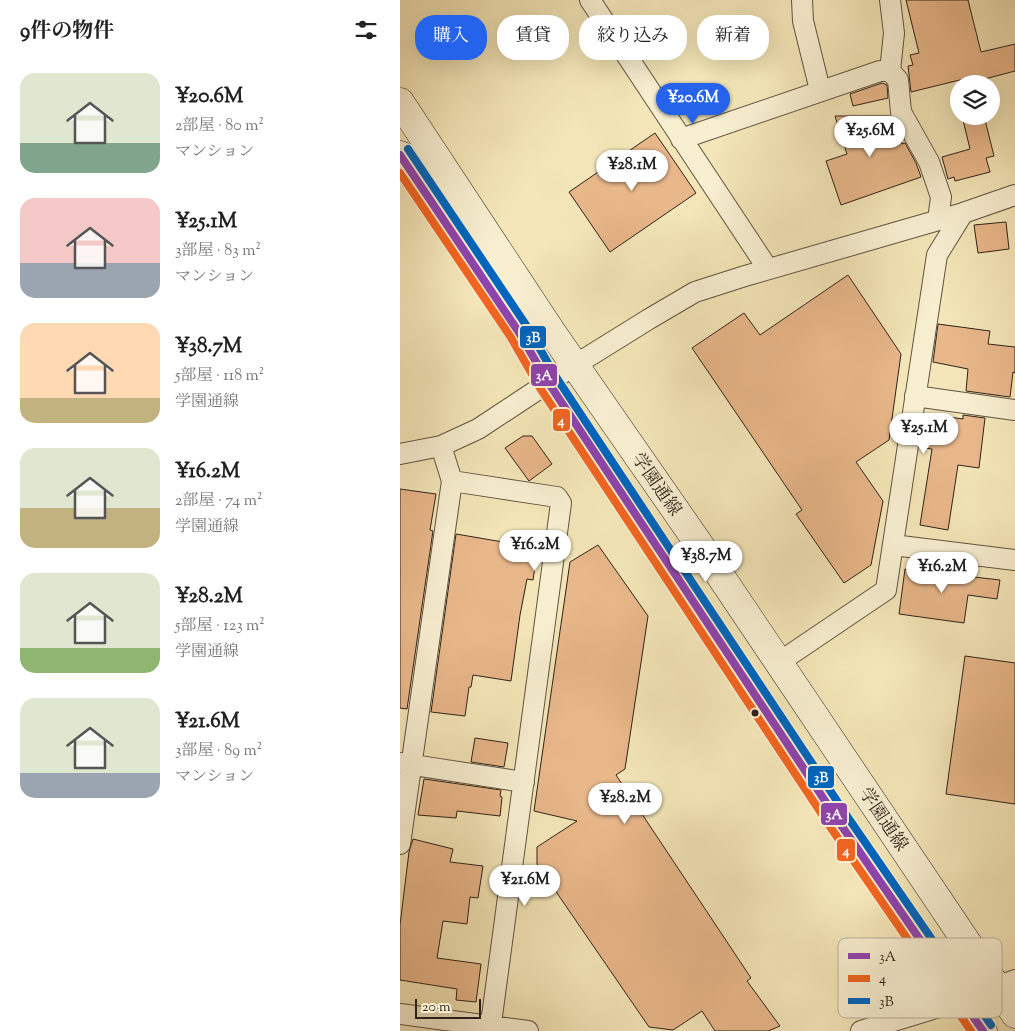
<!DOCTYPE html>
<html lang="ja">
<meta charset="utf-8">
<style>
body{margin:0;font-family:"Sorts Mill Goudy","Noto Serif JP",serif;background:#f6f6f6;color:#222;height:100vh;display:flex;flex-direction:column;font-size:19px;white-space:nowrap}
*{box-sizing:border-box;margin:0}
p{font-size:16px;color:#767676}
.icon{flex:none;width:28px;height:28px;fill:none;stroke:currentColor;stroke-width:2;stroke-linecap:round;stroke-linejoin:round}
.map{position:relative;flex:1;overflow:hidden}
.side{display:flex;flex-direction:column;background:#fff;width:400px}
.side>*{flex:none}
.guide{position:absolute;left:15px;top:15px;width:475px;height:45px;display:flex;gap:10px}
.buttons{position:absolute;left:550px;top:75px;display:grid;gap:10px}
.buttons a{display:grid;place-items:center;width:50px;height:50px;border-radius:50%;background:#fff;box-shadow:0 5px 20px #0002;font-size:25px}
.scale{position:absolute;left:15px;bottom:12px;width:66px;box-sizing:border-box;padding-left:5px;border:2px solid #2f231b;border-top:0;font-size:14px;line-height:18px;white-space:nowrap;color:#2f231b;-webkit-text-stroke:4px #f8efd1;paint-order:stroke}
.price{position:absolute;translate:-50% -42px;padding:0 11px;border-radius:18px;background:#fff;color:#222;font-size:16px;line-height:32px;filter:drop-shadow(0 1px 2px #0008)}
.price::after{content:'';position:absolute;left:50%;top:30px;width:15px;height:11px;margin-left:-8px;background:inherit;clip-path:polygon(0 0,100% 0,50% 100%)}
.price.selected{background:#2563eb;color:#fff}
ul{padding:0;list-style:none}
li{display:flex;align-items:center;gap:15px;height:125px;padding:0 20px}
li span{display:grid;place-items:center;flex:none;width:140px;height:100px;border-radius:15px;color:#555}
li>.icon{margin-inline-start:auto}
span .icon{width:60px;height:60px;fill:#fffc;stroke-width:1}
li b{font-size:21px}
h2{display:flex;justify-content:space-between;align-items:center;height:60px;padding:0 20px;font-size:21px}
.pill{padding:0 18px;border-radius:20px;background:#fff;box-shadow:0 5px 20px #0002;font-size:18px;line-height:45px}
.pill.selected{background:#2563eb;color:#fff}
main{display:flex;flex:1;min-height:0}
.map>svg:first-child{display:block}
.building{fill:#e8b78a;stroke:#2f231b}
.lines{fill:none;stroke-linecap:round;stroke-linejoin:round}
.street-casing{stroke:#605442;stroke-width:22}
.secondary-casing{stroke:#2f231b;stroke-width:29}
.street{stroke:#f8efd1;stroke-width:20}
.secondary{stroke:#f8efd1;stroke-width:28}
.bus-1-casing{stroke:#f8efd1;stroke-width:11}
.bus-2-casing{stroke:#f8efd1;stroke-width:11}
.bus-3-casing{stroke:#f8efd1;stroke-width:11}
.bus-1{stroke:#8e44ad;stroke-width:8}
.bus-2{stroke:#f26522;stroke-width:8}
.bus-3{stroke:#0065bd;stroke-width:8}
.bus-dot{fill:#2f231b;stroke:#f8efd1;stroke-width:2}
.labels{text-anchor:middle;stroke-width:4;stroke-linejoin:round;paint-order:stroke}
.street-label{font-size:18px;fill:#2f231b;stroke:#f8efd1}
.key{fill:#f8efd1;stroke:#bcb29a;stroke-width:1}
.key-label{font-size:14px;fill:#2f231b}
.line-badge{stroke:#f8efd1;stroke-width:2}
.badge-label{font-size:14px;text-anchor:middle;font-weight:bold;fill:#fff}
</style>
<main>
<section class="side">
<h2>9件の物件<svg class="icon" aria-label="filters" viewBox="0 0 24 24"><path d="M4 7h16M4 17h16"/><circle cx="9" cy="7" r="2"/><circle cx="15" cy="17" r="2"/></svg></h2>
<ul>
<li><span style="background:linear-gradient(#dfe7d0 70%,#7fa58c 0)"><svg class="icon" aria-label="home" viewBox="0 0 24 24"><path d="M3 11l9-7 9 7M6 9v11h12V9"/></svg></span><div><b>¥20.6M</b><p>2部屋 · 80 m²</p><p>マンション</p></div></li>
<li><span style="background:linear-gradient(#f6c9c9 65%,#9aa5b1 0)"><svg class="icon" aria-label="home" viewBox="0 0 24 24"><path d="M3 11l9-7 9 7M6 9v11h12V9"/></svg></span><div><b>¥25.1M</b><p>3部屋 · 83 m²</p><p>マンション</p></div></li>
<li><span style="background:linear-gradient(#ffd9b3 75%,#c2b280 0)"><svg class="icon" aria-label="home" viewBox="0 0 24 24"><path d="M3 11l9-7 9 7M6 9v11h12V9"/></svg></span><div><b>¥38.7M</b><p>5部屋 · 118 m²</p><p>学園通線</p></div></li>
<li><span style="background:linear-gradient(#dfe7d0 60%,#c2b280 0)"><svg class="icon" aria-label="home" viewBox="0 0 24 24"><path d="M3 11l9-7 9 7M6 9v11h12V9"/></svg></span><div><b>¥16.2M</b><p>2部屋 · 74 m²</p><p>学園通線</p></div></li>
<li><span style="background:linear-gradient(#dfe7d0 75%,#8fb573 0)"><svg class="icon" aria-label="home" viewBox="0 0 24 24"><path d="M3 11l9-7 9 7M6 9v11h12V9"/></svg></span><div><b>¥28.2M</b><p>5部屋 · 123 m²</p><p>学園通線</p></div></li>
<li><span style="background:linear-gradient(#dfe7d0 75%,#9aa5b1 0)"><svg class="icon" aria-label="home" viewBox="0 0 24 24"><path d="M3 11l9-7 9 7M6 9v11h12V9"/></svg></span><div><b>¥21.6M</b><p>3部屋 · 89 m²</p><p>マンション</p></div></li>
</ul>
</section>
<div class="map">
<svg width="615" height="1031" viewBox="0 0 615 1031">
<rect width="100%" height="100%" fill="#f4e6b8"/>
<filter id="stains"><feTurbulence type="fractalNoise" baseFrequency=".004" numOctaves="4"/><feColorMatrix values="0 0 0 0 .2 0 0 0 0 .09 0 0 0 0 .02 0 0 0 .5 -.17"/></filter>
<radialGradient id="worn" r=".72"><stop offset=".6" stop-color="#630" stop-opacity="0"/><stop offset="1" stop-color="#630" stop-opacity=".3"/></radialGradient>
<path class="building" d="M506,0H568L581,52L615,44V71L577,81L576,76L511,92L508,66L513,65L510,55L519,53Z
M482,83L487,85L488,98L453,106L450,94Z
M435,116H490L498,131L502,144L505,143L516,163L521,177L441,205L426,161L447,154Z
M562,116H584L594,156L586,158L590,172L555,181L554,177L548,179L542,157L570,149Z
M255,133L296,193L210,252L169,192Z
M606,222L609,249L578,253L574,225Z
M448,275L501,354L489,440L456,462L483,501L471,565L444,583L396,514L402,510L292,348L344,313L360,335Z
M538,324L590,331L588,344L615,347V373L613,372L610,397L566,391L568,369L533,362Z
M528,414L563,419V415L585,418L579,468L558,465L548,530L520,525L532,449L524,448Z
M123,436H132L152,464L129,481L105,448Z
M0,489L36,494L30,530L33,531L7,709L0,708Z
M56,534L138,548L133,580L127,579L120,615L111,681L73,675L71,687H69L65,716L31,712Z
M198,545L248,616L225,769L216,775L351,978L347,981L380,1026L368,1031H315L302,1011L273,1030L249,1027L137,864V847L177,821L134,811L170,562Z
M505,569L600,580L597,599L568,595L564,623L499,614Z
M565,656L615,663V804L546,794Z
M75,738L108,743L104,767L71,762Z
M24,779L101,790L100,796L102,797L100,816L57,811L56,818L18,815Z
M13,839L53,849L50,862L83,866L78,898L70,897L67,924L43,921L37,958L81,964L76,1002L56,1000L57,989L0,980V925L9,852Z"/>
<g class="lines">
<defs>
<path id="street" d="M190,0L368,269
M402,0L403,21L420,90
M490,0L494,33L490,71
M281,139L480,71H490L498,80L501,112L529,162L541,197L538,220
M515,396L615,410
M41,446L52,481L157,497L161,503L90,1031
M0,454L41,446L78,429L175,365L249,319L295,292L345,276L563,213
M493,545L615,560
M378,663L486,590L537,255L563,213L615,195
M0,763L124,782
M0,844L52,481
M0,1014L128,1031
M461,1031L562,1000L615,980"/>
<path id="secondary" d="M0,102L151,331L299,544L615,1014
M0,155L118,331L148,382L441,825L583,1031"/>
</defs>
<use href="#street" class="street-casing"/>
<use href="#secondary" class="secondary-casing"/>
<use href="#street" class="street"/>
<use href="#secondary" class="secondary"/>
<defs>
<path id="bus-1" d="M0,155L118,331L148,382L441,825L583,1031"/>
<path id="bus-2" d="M0,173L110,336L140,388L433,831L571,1031"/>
<path id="bus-3" d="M8,149L126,325L156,377L449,819L591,1025"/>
</defs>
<use href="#bus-1" class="bus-1-casing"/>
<use href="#bus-2" class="bus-2-casing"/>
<use href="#bus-3" class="bus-3-casing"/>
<use href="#bus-1" class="bus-1"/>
<use href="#bus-2" class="bus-2"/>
<use href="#bus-3" class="bus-3"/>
</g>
<circle class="bus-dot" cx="355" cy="713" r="4.5"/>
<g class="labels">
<g class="street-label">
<text transform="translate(257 484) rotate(55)" y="6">学園通線</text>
<text transform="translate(484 819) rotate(56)" y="6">学園通線</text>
</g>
</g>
<rect x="438" y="938" width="164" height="80" rx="8" class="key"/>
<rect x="448" y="953" width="22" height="6" fill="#8e44ad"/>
<rect x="448" y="975" width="22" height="7" fill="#f26522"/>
<rect x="448" y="998" width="22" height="6" fill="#0065bd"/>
<g class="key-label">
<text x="479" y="961">3A</text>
<text x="479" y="983">4</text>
<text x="479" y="1006">3B</text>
</g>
<g class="line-badge">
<rect x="119" y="325" width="28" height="24" rx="5" fill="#0065bd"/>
<rect x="130" y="363" width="28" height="24" rx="5" fill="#8e44ad"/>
<rect x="152" y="408" width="19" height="24" rx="5" fill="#f26522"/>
<rect x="407" y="765" width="28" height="24" rx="5" fill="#0065bd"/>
<rect x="420" y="802" width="28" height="24" rx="5" fill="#8e44ad"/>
<rect x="436" y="838" width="20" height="24" rx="5" fill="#f26522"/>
</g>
<g class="badge-label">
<text x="133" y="342">3B</text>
<text x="144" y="380">3A</text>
<text x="161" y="425">4</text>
<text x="421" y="782">3B</text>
<text x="434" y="819">3A</text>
<text x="446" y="855">4</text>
</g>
<rect width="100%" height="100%" filter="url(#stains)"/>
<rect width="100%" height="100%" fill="url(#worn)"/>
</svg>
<div class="buttons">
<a><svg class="icon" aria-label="layers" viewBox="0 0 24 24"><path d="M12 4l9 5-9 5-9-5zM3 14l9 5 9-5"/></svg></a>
</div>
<div class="scale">20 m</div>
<b class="price selected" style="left:293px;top:125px">¥20.6M</b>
<b class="price" style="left:470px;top:158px">¥25.6M</b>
<b class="price" style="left:232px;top:192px">¥28.1M</b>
<b class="price" style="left:524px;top:455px">¥25.1M</b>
<b class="price" style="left:135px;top:572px">¥16.2M</b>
<b class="price" style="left:306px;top:583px">¥38.7M</b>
<b class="price" style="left:542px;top:594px">¥16.2M</b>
<b class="price" style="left:225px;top:825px">¥28.2M</b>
<b class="price" style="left:125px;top:907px">¥21.6M</b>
<div class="guide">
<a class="pill selected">購入</a>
<a class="pill">賃貸</a>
<a class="pill">絞り込み</a>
<a class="pill">新着</a>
</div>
</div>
</main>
